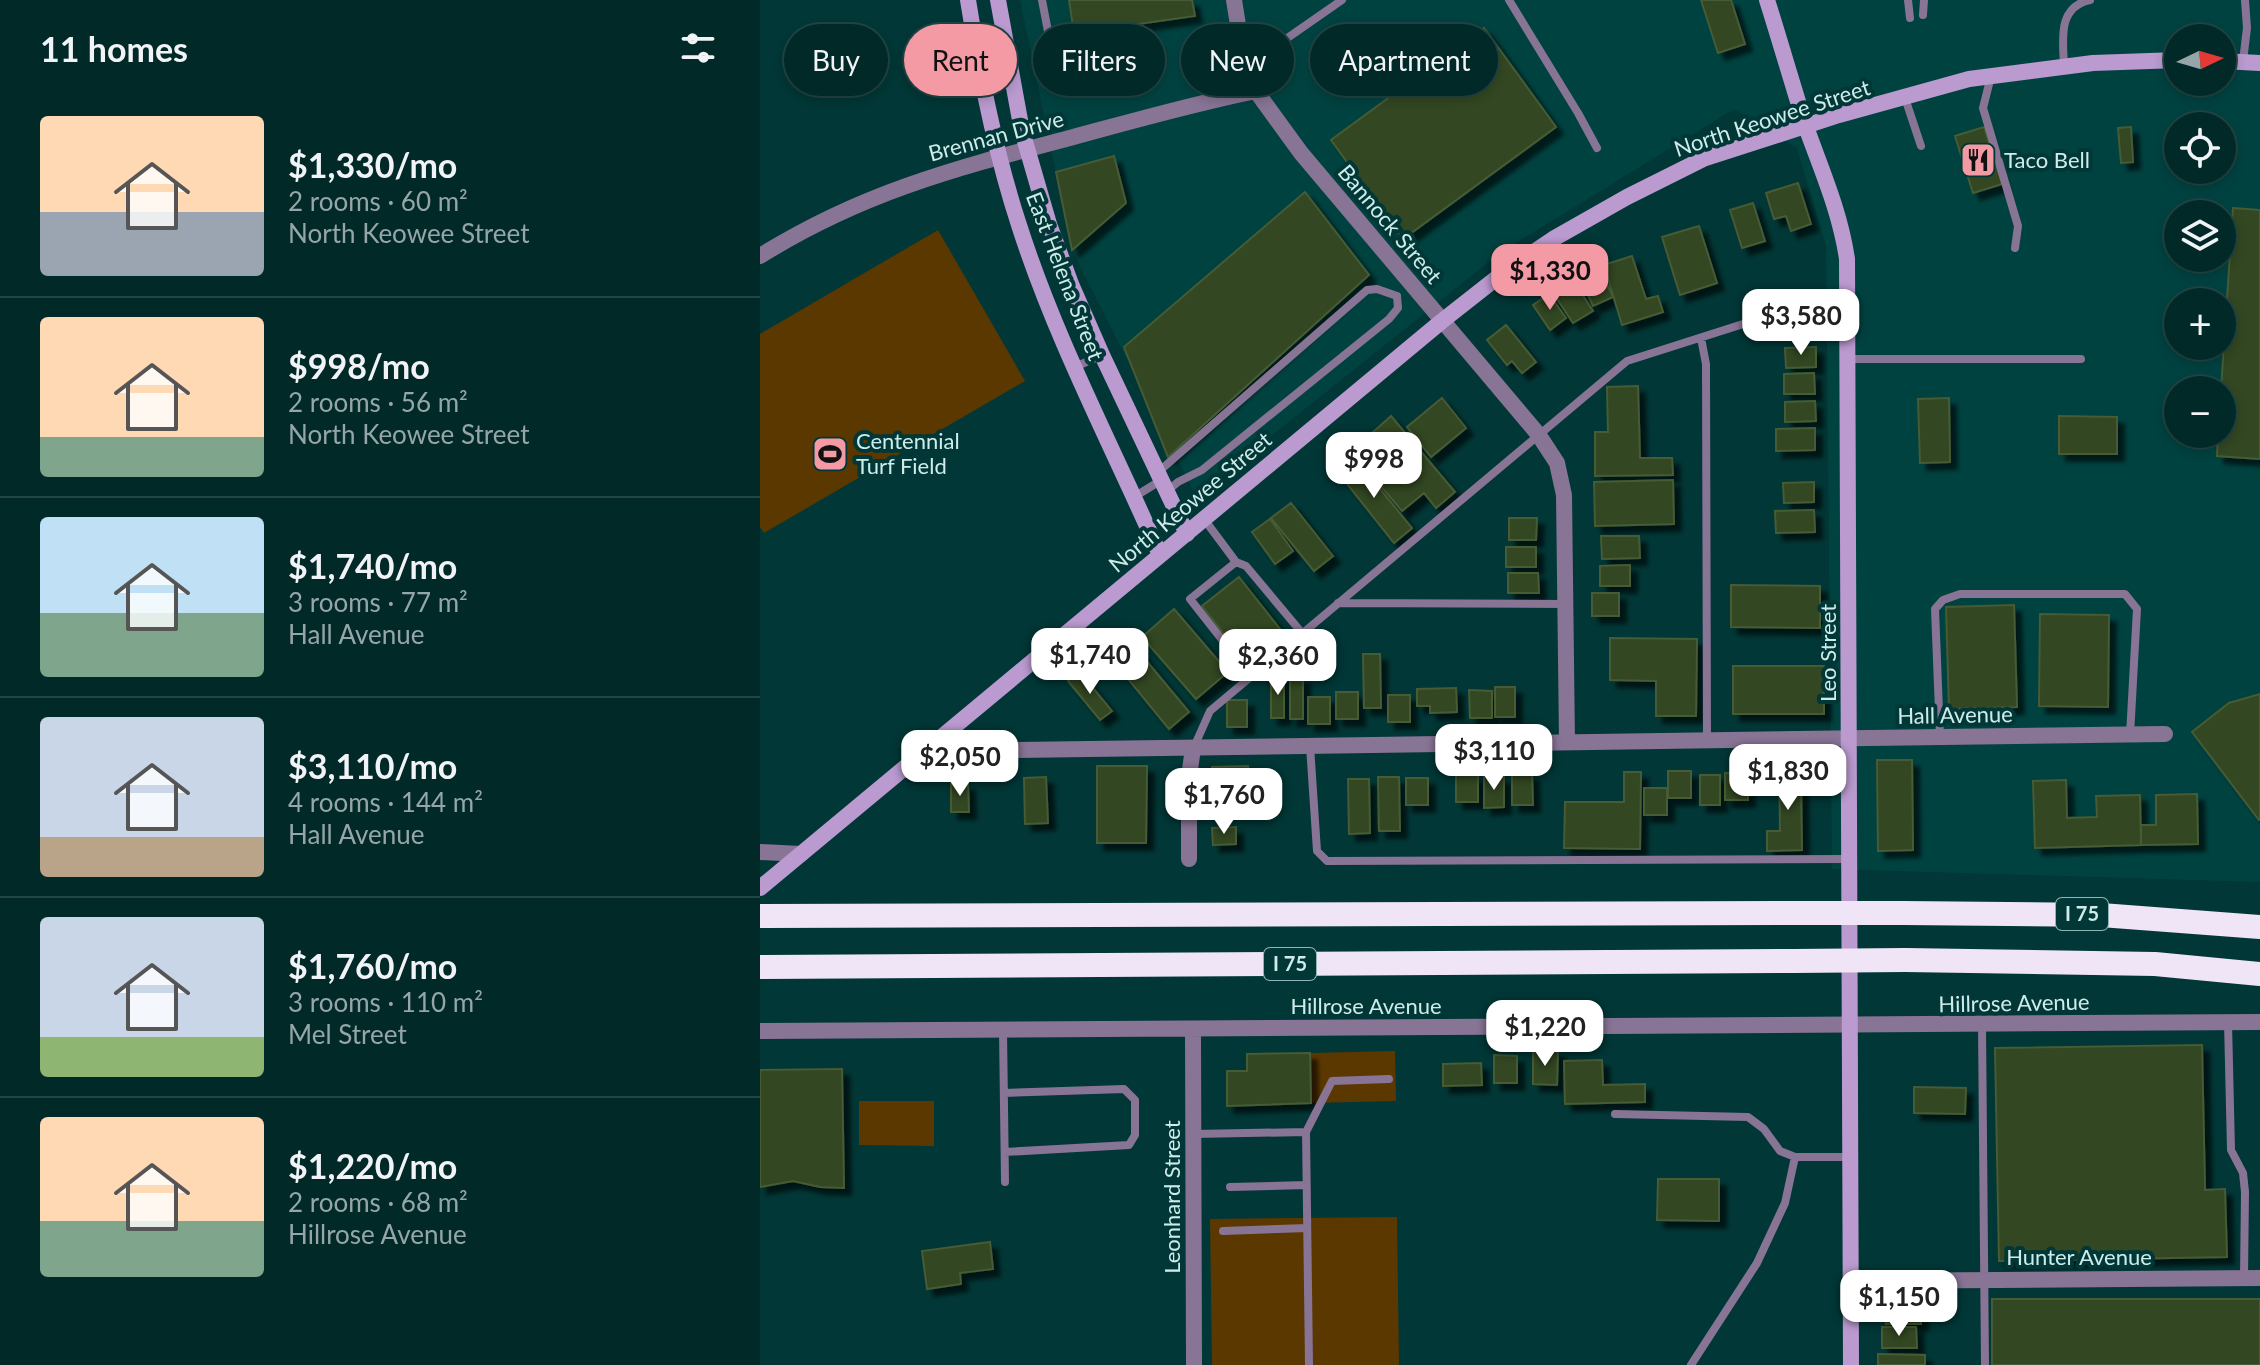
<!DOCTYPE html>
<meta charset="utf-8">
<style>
body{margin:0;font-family:Lato,sans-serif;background:#0f3534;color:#f1f3f6;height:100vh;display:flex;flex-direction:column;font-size:30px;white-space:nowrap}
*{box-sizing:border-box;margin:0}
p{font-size:26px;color:#96a6a8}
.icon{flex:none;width:44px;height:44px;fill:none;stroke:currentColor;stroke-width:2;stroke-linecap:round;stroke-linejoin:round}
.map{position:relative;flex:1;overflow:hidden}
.panel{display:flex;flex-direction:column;background:#012928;width:760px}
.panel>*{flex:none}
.hud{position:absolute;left:24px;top:24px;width:760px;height:72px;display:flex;gap:16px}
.needle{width:52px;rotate:85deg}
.controls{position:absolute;left:1404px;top:24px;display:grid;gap:16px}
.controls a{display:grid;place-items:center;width:72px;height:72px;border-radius:50%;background:#012928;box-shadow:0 4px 12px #0003,0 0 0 2px #234545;font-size:40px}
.price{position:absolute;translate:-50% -68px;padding:0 18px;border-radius:16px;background:#fff;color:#222;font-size:26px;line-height:52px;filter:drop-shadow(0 2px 4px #0008)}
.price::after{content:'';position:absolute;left:50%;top:48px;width:24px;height:18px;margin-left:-12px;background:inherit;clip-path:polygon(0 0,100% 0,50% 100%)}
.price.selected{background:#f49aa5;color:#111}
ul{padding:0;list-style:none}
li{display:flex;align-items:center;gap:24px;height:200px;padding:0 40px}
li+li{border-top:2px solid #234545}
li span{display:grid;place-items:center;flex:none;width:224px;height:160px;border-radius:8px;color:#555}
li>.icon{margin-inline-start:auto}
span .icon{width:96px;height:96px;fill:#fffc;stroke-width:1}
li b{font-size:34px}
h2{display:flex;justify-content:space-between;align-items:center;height:96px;padding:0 40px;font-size:34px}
.pill{padding:0 28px;border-radius:36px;background:#012928;box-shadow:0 4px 12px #0003,0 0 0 2px #234545;font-size:28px;line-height:72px}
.pill.selected{background:#f49aa5;color:#111}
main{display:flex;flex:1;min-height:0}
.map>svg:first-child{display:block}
.built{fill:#004240;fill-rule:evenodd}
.green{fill:#5b3800}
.building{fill:#324620;stroke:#465b35;stroke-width:2;filter:url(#shadow)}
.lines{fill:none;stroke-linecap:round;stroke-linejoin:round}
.lane{stroke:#887495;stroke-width:8}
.street{stroke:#887495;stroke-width:16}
.secondary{stroke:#ba9acf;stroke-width:16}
.highway{stroke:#efe5f6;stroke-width:24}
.highway-bridge{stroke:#efe5f6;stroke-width:24}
.labels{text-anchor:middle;stroke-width:8;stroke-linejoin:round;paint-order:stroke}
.shield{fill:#013736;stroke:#90b6b4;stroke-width:2}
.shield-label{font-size:20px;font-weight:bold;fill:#cdecea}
.street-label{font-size:22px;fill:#cdecea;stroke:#013736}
.poi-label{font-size:22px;fill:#cdecea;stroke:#013736;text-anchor:start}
</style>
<main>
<section class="panel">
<h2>11 homes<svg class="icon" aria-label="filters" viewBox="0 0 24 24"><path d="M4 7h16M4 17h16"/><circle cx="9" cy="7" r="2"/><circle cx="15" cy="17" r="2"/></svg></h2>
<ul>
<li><span style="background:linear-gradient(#ffd9b3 60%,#9aa5b1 0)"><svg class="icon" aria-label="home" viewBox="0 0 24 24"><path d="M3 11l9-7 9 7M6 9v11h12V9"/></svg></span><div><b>$1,330/mo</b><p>2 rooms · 60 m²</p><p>North Keowee Street</p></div></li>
<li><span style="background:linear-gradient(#ffd9b3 75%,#7fa58c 0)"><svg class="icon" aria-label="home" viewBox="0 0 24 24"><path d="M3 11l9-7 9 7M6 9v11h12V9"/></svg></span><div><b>$998/mo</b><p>2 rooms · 56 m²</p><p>North Keowee Street</p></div></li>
<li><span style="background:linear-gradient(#bfe0f5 60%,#7fa58c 0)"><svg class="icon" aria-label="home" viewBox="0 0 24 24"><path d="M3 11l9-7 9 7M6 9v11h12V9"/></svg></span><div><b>$1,740/mo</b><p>3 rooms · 77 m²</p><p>Hall Avenue</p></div></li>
<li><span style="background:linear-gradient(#c9d6e8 75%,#b9a48a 0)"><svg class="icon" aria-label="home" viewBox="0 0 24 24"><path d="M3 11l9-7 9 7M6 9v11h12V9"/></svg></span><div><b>$3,110/mo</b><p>4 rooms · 144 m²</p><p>Hall Avenue</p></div></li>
<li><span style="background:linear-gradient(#c9d6e8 75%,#8fb573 0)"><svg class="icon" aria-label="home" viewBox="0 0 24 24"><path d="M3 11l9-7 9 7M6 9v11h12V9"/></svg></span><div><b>$1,760/mo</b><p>3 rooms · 110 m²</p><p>Mel Street</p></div></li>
<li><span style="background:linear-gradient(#ffd9b3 65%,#7fa58c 0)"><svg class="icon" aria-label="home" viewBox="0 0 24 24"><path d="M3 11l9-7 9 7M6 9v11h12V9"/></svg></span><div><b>$1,220/mo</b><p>2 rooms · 68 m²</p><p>Hillrose Avenue</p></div></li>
</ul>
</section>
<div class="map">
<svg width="1500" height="1365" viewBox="0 0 1500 1365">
<defs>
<filter id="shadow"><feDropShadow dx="7" dy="7" stdDeviation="2" flood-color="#0009"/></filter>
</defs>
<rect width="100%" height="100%" fill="#013736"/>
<path class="built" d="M260,0H1500V882L1072,869L1066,246L1037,148L974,109L741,252L436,496L312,250ZM1418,38H1462V82H1418ZM1418,126H1462V170H1418ZM1418,214H1462V258H1418ZM1418,302H1462V346H1418ZM1418,390H1462V434H1418Z"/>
<path class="green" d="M178,230L265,381L4,533L0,527V334Z
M635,1051L636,1101L551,1103L550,1053Z
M99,1101H174V1146L99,1145Z
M637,1217L639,1365H452L450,1219Z"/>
<path class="building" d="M309,0H432L435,16L314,33Z
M941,0H971L985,44L958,53Z
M724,28L796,127L643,239L571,140Z
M1224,127L1242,184L1213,193L1195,136Z
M1371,127L1373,162L1361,163L1358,128Z
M354,156L366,203L312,250L296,172Z
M1038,183L1051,224L1031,231L1026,216L1014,219L1006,193Z
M545,192L609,275L408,457L364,347Z
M993,203L1005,241L982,248L970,210Z
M1473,208L1500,210V459L1457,456L1458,434H1462L1461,390Z
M939,226L957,283L920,295L902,237Z
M872,256L886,299L898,296L903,312L862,325L844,265Z
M836,261L853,297L833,306L817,271Z
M811,277L833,311L813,323L791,290Z
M789,294L806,318L790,330L773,305Z
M746,325L776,362L762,373L752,361L747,365L727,340Z
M1056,347V367L1026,368L1025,348Z
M1054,373L1055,394H1024V374Z
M878,386L880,458H912L913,475L835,476V432H848L847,387Z
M682,398L706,428L671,457L647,427Z
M1189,398L1190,462L1160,463L1158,399Z
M1055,401L1056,421L1025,422V402Z
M631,416L695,492L676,508L664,493L642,511L614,478L635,460L612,433Z
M1299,416L1357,417V454H1299Z
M1055,428V450L1016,451V429Z
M593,456L652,528L634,543L576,470Z
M913,480L914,524L835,526L834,482Z
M1054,482V502L1024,503L1023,483Z
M531,503L573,556L554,571L511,518Z
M1054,510L1055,532L1016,533L1015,511Z
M749,518H777L776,540H749Z
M510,519L533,551L515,564L492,532Z
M841,536H879L880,558L842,559Z
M746,547H776V567H746Z
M870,565V586H840V566Z
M748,573H778L779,593H748Z
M479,577L524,634L487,663L442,606Z
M971,585L1060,586V628L971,627Z
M832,593H859V616H832Z
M1254,605L1257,707L1189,709L1186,607Z
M414,609L468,672L436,699L382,637Z
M1280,614L1349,615L1348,707L1279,706Z
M850,638L937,639L936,716H896V681L850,680Z
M370,641L429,712L409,729L350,657Z
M603,654H620L621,708H604Z
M973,666H1064V714H973Z
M319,671L352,711L340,720L308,681Z
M524,676V718H511V677Z
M530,677H543V719H530Z
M735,687H755V717H735Z
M696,688L697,712L670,713V706H657V689Z
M709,690L732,691V718H710Z
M576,692H598V719H576Z
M1500,694V820H1499L1432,732L1469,703Z
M628,695H650V722H628Z
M548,697H570V724H548Z
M467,700H487V727H467Z
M1034,759V782H1041L1042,850L1007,851V831H1020L1019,760Z
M1117,760H1152L1153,850L1118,851Z
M337,766H387L386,843H337Z
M488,766L489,791L452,792V767Z
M908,771H931V798H908Z
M864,772H881L880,849L804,848L805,802H864Z
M965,773H988V800H965Z
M752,774H772L773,805H752Z
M696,775H718V802H696Z
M940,775H960V805H940Z
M286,777L288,823L265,824L264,778Z
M618,777H639L640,831H619Z
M724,777H744V807L724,808Z
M646,778H668V805H646Z
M588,779H609L610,833L589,834Z
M1306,780L1307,818L1337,817L1336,796L1380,795L1381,845L1275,848L1273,781Z
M191,784H208L209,812H191Z
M884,788H907V815H884Z
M1437,794L1438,844L1381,845V825H1396V795Z
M476,827V844L453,845L452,828Z
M1442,1045L1445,1190L1465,1189L1467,1257L1239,1261L1235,1048Z
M773,1051H798L797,1085L773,1084Z
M550,1053L551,1103L467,1106V1071H487V1054Z
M734,1055L757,1056V1083H734Z
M842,1060L843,1085L885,1084V1102L805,1104L804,1061Z
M721,1063L722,1085L683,1086V1064Z
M82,1069L84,1188L60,1187L33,1181L0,1187V1070Z
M1154,1087L1206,1088L1205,1114L1154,1113Z
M898,1179H959V1221L897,1220Z
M230,1242L233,1269L200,1273L201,1284L167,1289L162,1251Z
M1232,1299H1500V1365H1232Z
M1126,1303H1161V1324H1126Z
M1122,1327H1156L1157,1348H1122Z
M1118,1354L1165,1355V1365H1118Z"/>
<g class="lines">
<path class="lane" d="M282,0L291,47
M749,0L818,113L837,148
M1148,0L1150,18
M1163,15L1164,0
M1483,61L1487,28L1485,0
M1304,66C1303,40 1297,7 1330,0
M488,69L506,53L582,0
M1231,76L1223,108L1258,226L1255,248
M1145,98L1161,146
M941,338L946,364L947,740
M1088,359H1321
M315,367L342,355
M397,473L607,290L617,289L637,296
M406,492L418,482L442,470L629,319L638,308L637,296
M374,497L400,481
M444,519L476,562L430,599L471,651
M476,562L486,566L542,633
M578,603L805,604
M1180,737L1175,609L1183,600L1200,594H1365L1377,609L1370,735
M550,746L557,851L567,861L1089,859
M434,747L450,711L867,361L1043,305L1087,298
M1468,1022L1471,1150L1483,1173L1485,1192L1484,1278
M1222,1025L1225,1365
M243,1030L245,1182
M244,1093L364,1089L375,1100V1135L369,1145L245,1152
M855,1114L988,1117L1004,1129L1020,1151L1035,1157H1090
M546,1132L572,1081L629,1079
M434,1134L546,1132L549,1365
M470,1187L546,1185
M463,1231L547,1228
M931,1365L997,1263L1025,1203L1035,1157"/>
<path class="street" d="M474,0L481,44L496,91L541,153L778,434L797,463L804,495L807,742
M0,256C101,193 193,169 306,139C369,122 432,104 496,91
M170,747L251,750L1405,734
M0,852L41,854
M429,859V777L433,748
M433,1029L434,1365
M0,1031L1500,1022
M1091,1281L1500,1278"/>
<path class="secondary" d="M208,0C220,76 235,152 259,225C295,338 352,446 400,555
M238,0L262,131L289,224L311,284L342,355L427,534
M1007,0C1020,41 1032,83 1045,124C1061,169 1080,211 1087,259L1091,1365
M1462,61L1500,63
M0,888L682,321L743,273L793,239L867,197L943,159L1079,115L1209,79L1333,63L1418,60"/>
<path class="highway" d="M1143,913L1341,915L1500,927
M0,916L1032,913
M1145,960L1395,964L1500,974
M0,967L1033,961"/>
<path class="highway-bridge" d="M1032,913H1143
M1033,961L1145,960"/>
</g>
<defs>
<symbol id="restaurant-square" viewBox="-11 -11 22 22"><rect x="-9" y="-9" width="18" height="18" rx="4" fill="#f49aa5" stroke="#013736"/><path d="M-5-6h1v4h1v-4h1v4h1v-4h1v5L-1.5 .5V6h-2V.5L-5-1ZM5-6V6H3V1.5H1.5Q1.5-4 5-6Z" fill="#111"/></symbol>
<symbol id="stadium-square" viewBox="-11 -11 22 22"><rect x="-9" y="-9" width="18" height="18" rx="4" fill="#f49aa5" stroke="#013736"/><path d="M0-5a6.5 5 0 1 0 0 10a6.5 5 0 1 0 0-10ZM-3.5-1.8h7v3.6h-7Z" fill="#111"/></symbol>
</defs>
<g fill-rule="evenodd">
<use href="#restaurant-square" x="1198" y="140" width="40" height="40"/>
<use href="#stadium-square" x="50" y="434" width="40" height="40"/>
</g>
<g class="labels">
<g class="shield">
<rect x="1296" y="898" width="52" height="32" rx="6"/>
<rect x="504" y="948" width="52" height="32" rx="6"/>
</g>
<g class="shield-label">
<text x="1322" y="921">I 75</text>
<text x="530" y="971">I 75</text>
</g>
<g class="street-label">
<text transform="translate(1012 118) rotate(-18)" y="8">North Keowee Street</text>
<text transform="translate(236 136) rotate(-15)" y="8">Brennan Drive</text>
<text transform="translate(630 224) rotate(50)" y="8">Bannock Street</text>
<text transform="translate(305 276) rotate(69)" y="8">East Helena Street</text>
<text transform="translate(430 502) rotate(-40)" y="8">North Keowee Street</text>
<text transform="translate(1068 653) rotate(-90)" y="8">Leo Street</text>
<text transform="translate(1195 715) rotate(-1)" y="8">Hall Avenue</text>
<text transform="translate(1254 1003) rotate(-1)" y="8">Hillrose Avenue</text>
<text x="606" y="1014">Hillrose Avenue</text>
<text transform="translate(412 1197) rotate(-90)" y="8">Leonhard Street</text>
<text x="1319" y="1265">Hunter Avenue</text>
</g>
<g class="poi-label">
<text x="1244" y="168">Taco Bell</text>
<text x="96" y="449">Centennial<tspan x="96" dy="25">Turf Field</tspan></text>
</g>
</g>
</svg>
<div class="controls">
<a><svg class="needle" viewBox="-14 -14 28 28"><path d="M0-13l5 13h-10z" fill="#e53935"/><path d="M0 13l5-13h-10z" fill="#96a6a8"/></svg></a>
<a><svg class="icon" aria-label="locate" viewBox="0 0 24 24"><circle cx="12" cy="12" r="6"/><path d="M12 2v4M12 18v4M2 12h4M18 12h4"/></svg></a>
<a><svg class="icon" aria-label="layers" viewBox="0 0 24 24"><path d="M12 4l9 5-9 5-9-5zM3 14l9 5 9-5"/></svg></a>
<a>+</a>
<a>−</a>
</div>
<b class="price selected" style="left:790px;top:312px">$1,330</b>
<b class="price" style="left:1041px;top:357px">$3,580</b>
<b class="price" style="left:614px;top:500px">$998</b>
<b class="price" style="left:330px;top:696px">$1,740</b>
<b class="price" style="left:518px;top:697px">$2,360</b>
<b class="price" style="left:734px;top:792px">$3,110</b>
<b class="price" style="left:200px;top:798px">$2,050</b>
<b class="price" style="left:1028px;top:812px">$1,830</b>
<b class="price" style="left:464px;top:836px">$1,760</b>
<b class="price" style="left:785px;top:1068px">$1,220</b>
<b class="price" style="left:1139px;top:1338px">$1,150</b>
<div class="hud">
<a class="pill">Buy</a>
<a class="pill selected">Rent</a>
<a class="pill">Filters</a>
<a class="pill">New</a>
<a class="pill">Apartment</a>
</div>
</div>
</main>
